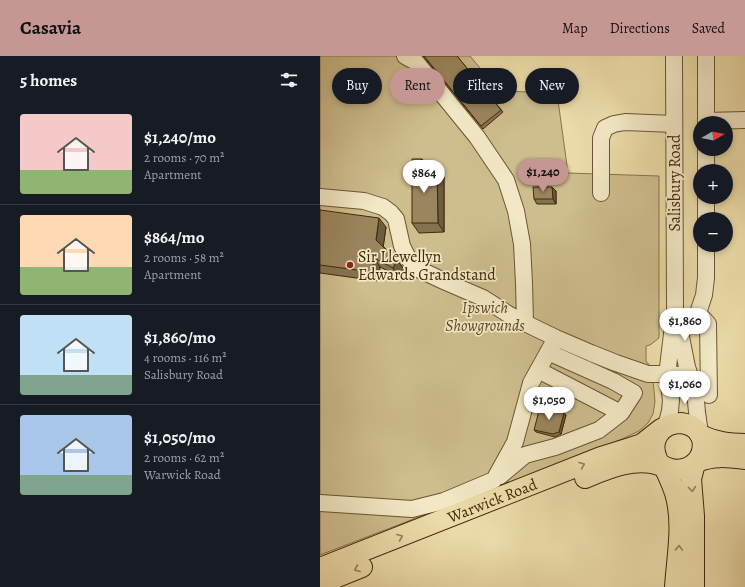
<!DOCTYPE html>
<meta charset="utf-8">
<style>
body{margin:0;font-family:Alegreya,serif;background:#20242c;color:#f1f3f6;height:100vh;display:flex;flex-direction:column;font-size:15px;white-space:nowrap}
*{box-sizing:border-box;margin:0}
p{font-size:13px;color:#9ea1a6}
.icon{flex:none;width:22px;height:22px;fill:none;stroke:currentColor;stroke-width:2;stroke-linecap:round;stroke-linejoin:round}
.map{position:relative;flex:1;overflow:hidden}
.drawer{display:flex;flex-direction:column;background:#171b24;width:320px}
.drawer>*{flex:none}
.banner{position:absolute;left:12px;top:12px;width:353px;height:36px;display:flex;gap:8px}
.needle{width:26px;rotate:81deg}
.fabs{position:absolute;left:373px;top:60px;display:grid;gap:8px}
.fabs a{display:grid;place-items:center;width:40px;height:40px;border-radius:50%;background:#171b24;box-shadow:0 2px 6px #0003;font-size:20px}
.price{position:absolute;translate:-50% -34px;padding:0 9px;border-radius:14px;background:#fff;color:#222;font-size:13px;line-height:26px;filter:drop-shadow(0 1px 2px #0008)}
.price::after{content:'';position:absolute;left:50%;top:24px;width:12px;height:9px;margin-left:-6px;background:inherit;clip-path:polygon(0 0,100% 0,50% 100%)}
.price.active{background:#c59692;color:#111}
ul{padding:0;list-style:none}
li{display:flex;align-items:center;gap:12px;height:100px;padding:0 20px}
li+li{border-top:1px solid #363941}
li span{display:grid;place-items:center;flex:none;width:112px;height:80px;border-radius:4px;color:#555}
li>.icon{margin-inline-start:auto}
span .icon{width:48px;height:48px;fill:#fffc;stroke-width:1}
li b{font-size:17px}
h2{display:flex;justify-content:space-between;align-items:center;height:48px;padding:0 20px;font-size:17px}
.chip{padding:0 14px;border-radius:18px;background:#171b24;box-shadow:0 2px 6px #0003;font-size:14px;line-height:36px}
.chip.active{background:#c59692;color:#111}
header{display:flex;align-items:center;gap:24px;box-sizing:border-box;height:56px;padding:0 20px;background:#c59692;color:#111}
header strong{font-size:19px}
nav{display:flex;gap:22px;margin-inline-start:auto;font-size:14px}
main{display:flex;flex:1;min-height:0}
.map>svg:first-child{display:block}
.green{fill:#cebd8d;stroke:#88724c}
.lines{fill:none;stroke-linecap:round;stroke-linejoin:round}
.minor-casing{stroke:#6c5532;stroke-width:18}
.major-casing{stroke:#42280a;stroke-width:22}
.minor{stroke:#f2e8c6;stroke-width:16}
.major{stroke:#ebdba8;stroke-width:20}
.wall{fill:#84724f;stroke:#42280a}
.shaded-wall{fill:#6c5d40;stroke:#42280a}
.building{fill:#9a855c;stroke:#42280a}
.oneway{stroke:#968259}
.poi-dot{fill:#8f2418;stroke:#f2e8c6;stroke-width:1.5}
.labels{text-anchor:middle;stroke-width:3.5;stroke-linejoin:round;paint-order:stroke}
.street-label{font-size:16px;fill:#42280a;stroke:#f2e8c6}
.poi-label{font-size:16px;fill:#42280a;stroke:#f2e8c6;text-anchor:start}
.park-label{font-size:16px;font-style:italic;fill:#5e4624;stroke:#f2e8c6}
</style>
<header>
<strong>Casavia</strong>
<nav><a>Map</a><a>Directions</a><a>Saved</a></nav>
</header>
<main>
<section class="drawer">
<h2>5 homes<svg class="icon" aria-label="filters" viewBox="0 0 24 24"><path d="M4 7h16M4 17h16"/><circle cx="9" cy="7" r="2"/><circle cx="15" cy="17" r="2"/></svg></h2>
<ul>
<li><span style="background:linear-gradient(#f6c9c9 70%,#8fb573 0)"><svg class="icon" aria-label="home" viewBox="0 0 24 24"><path d="M3 11l9-7 9 7M6 9v11h12V9"/></svg></span><div><b>$1,240/mo</b><p>2 rooms · 70 m²</p><p>Apartment</p></div></li>
<li><span style="background:linear-gradient(#ffd9b3 65%,#8fb573 0)"><svg class="icon" aria-label="home" viewBox="0 0 24 24"><path d="M3 11l9-7 9 7M6 9v11h12V9"/></svg></span><div><b>$864/mo</b><p>2 rooms · 58 m²</p><p>Apartment</p></div></li>
<li><span style="background:linear-gradient(#bfe0f5 75%,#7fa58c 0)"><svg class="icon" aria-label="home" viewBox="0 0 24 24"><path d="M3 11l9-7 9 7M6 9v11h12V9"/></svg></span><div><b>$1,860/mo</b><p>4 rooms · 116 m²</p><p>Salisbury Road</p></div></li>
<li><span style="background:linear-gradient(#a9c7e8 75%,#7fa58c 0)"><svg class="icon" aria-label="home" viewBox="0 0 24 24"><path d="M3 11l9-7 9 7M6 9v11h12V9"/></svg></span><div><b>$1,050/mo</b><p>2 rooms · 62 m²</p><p>Warwick Road</p></div></li>
</ul>
</section>
<div class="map">
<svg width="425" height="531" viewBox="0 0 425 531">
<rect width="100%" height="100%" fill="#ebdba8"/>
<filter id="stains"><feTurbulence type="fractalNoise" baseFrequency=".005" numOctaves="4"/><feColorMatrix values="0 0 0 0 .2 0 0 0 0 .09 0 0 0 0 .02 0 0 0 .5 -.17"/></filter>
<radialGradient id="worn" r=".72"><stop offset=".6" stop-color="#630" stop-opacity="0"/><stop offset="1" stop-color="#630" stop-opacity=".3"/></radialGradient>
<path class="green" d="M0,0H150L179,35L237,37L248,117L339,120V282L330,289L326,290V305L332,312L335,346L333,358L328,367L319,375L302,383L0,499Z"/>
<g class="lines">
<defs>
<path id="minor" d="M85,0L96,6L157,81L186,124L196,155L202,188L204,227L205,267
M386,0V67
M386,65L425,64
M386,115V93
M281,137V82L285,72L294,68L305,66L354,68
M0,141L44,145L63,151L71,157L76,163L82,190L88,202L96,212L126,226L163,242L188,258L205,267L236,282L271,297L296,307L328,318H348L358,319L364,322L372,327
M386,163V141
M386,189V222L384,239L378,257L388,268L389,339
M358,266L367,311L375,335L377,356L380,378
M218,314L301,357L314,337L293,325L228,296
M344,372L348,363L350,355L351,344L348,322V311L355,253L354,0
M180,420L205,399L235,391L279,374L301,357
M0,447L92,453L124,445L174,424L195,386L211,327L236,282"/>
<g id="major">
<path d="M361,367C396,371 386,420 351,413C345,411 340,410 337,403C329,384 341,367 361,367Z"/>
<path d="M380,379C396,386 408,388 425,388"/>
<path d="M377,406C393,399 408,401 425,403"/>
<path d="M344,411C348,419 352,428 355,437C364,467 357,500 355,531"/>
<path d="M265,422C289,412 317,400 342,410"/>
<path id="s1" d="M0,512L281,401L310,392L322,388L341,373"/>
<path d="M0,528L42,511"/>
<path d="M374,531V460L371,423L375,407"/>
</g>
</defs>
<use href="#minor" class="minor-casing"/>
<use href="#major" class="major-casing"/>
<use href="#minor" class="minor"/>
<use href="#major" class="major"/>
</g>
<path class="wall" d="M103,0H137L183,56L163,73Z
M108,112H117L124,121V176L99,177L92,167Z
M232,131L236,135V148H217L214,143Z
M0,154L66,171L63,190L77,204L84,213L80,221L60,211L58,225L0,217Z
M246,359L241,378L235,381L216,376L214,374Z"/>
<path class="shaded-wall" d="M102,103L108,112H102Z
M117,112L124,121V176L118,167Z
M232,131L236,135V148L233,143Z
M59,162L66,171L63,193L56,184Z
M54,202L60,211L58,225L52,216Z
M77,204L84,213L80,221L73,212Z
M244,357L246,359L241,378L239,376Z"/>
<path class="building" d="M104,0H137L181,54L161,70Z
M92,103H102V112H117L118,167H92Z
M213,131H232L233,143H214Z
M0,154L59,162L56,184L77,204L73,212L54,202L52,216L0,209Z
M220,351L244,357L239,376L233,378L214,374Z"/>
<defs><path id="oneway-chevron" d="M-2-3.5L2.5 0L-2 3.5" fill="none" stroke-width="1.6" stroke-linecap="round" stroke-linejoin="round"/></defs>
<g class="oneway">
<use href="#oneway-chevron" transform="translate(262 409) rotate(-22)"/>
<use href="#oneway-chevron" transform="translate(372 433) rotate(85)"/>
<use href="#oneway-chevron" transform="translate(80 481) rotate(-22)"/>
<use href="#oneway-chevron" transform="translate(359 492) rotate(-88)"/>
<use href="#oneway-chevron" transform="translate(37 513) rotate(158)"/>
</g>
<circle class="poi-dot" cx="30" cy="209" r="4"/>
<g class="labels">
<g class="street-label">
<text transform="translate(354 127) rotate(-90)" y="6">Salisbury Road</text>
<text dy="6" stroke="none"><textPath href="#s1" startOffset="185">Warwick Road</textPath></text>
</g>
<g class="poi-label">
<text x="38" y="206">Sir Llewellyn<tspan x="38" dy="18">Edwards Grandstand</tspan></text>
</g>
<g class="park-label">
<text x="165" y="257">Ipswich<tspan x="165" dy="18">Showgrounds</tspan></text>
</g>
</g>
<rect width="100%" height="100%" filter="url(#stains)"/>
<rect width="100%" height="100%" fill="url(#worn)"/>
</svg>
<div class="fabs">
<a><svg class="needle" viewBox="-14 -14 28 28"><path d="M0-13l5 13h-10z" fill="#e53935"/><path d="M0 13l5-13h-10z" fill="#9ea1a6"/></svg></a>
<a>+</a>
<a>−</a>
</div>
<b class="price active" style="left:223px;top:137px">$1,240</b>
<b class="price" style="left:104px;top:138px">$864</b>
<b class="price" style="left:365px;top:286px">$1,860</b>
<b class="price" style="left:365px;top:349px">$1,060</b>
<b class="price" style="left:229px;top:365px">$1,050</b>
<div class="banner">
<a class="chip">Buy</a>
<a class="chip active">Rent</a>
<a class="chip">Filters</a>
<a class="chip">New</a>
</div>
</div>
</main>
